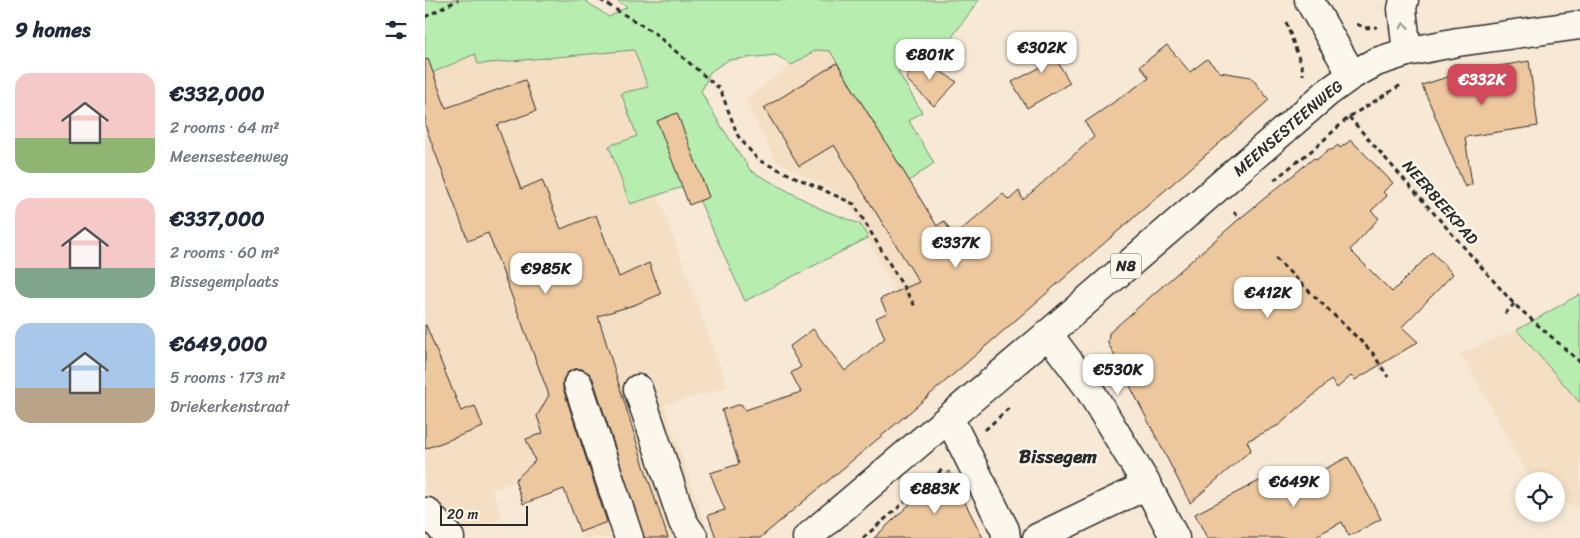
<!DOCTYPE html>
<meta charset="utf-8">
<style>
body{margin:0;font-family:Sriracha,sans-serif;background:#f6f6f7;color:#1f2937;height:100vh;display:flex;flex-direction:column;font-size:19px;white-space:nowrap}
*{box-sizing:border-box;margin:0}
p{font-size:16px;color:#747a83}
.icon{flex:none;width:28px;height:28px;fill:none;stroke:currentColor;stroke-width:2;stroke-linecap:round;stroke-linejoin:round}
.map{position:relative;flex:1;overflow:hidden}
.details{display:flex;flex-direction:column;background:#fff;width:425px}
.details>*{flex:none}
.fabs{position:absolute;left:1090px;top:472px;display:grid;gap:10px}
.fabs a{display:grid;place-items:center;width:50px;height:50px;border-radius:50%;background:#fff;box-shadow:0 2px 8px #0003;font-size:25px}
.scale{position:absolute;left:15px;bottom:12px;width:88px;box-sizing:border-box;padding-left:5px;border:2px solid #2b2b2b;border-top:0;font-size:14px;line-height:18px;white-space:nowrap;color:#2b2b2b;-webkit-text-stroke:4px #fbf7ec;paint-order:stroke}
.price{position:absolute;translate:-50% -42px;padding:0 11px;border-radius:10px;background:#fff;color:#222;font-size:16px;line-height:32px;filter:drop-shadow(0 1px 2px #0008)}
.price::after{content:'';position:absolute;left:50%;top:30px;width:15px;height:11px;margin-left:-8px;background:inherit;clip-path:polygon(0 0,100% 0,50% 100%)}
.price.current{background:#d1495b;color:#fff}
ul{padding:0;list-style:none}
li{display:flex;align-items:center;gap:15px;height:125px;padding:0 15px}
li span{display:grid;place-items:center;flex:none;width:140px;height:100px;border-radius:15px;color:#555}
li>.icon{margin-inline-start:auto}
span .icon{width:60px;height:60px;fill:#fffc;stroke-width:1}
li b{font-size:21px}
h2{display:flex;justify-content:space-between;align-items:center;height:60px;padding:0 15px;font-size:21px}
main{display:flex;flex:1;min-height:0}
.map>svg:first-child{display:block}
.built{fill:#f4dfc4}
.green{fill:#b7eeb0;stroke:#718c6e}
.building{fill:#edc79e;stroke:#2b2b2b}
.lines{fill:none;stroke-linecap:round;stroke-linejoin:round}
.minor-casing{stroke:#2b2b2b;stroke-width:31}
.major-casing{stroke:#2b2b2b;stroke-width:31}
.path{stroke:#2b2b2b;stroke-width:3;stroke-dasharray:5 4;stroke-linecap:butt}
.minor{stroke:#fbf7ec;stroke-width:28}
.major{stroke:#fbf7ec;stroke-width:28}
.oneway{stroke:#93918c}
.labels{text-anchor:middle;stroke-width:5;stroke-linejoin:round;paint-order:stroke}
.shield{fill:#fbf7ec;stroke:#696865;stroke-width:1}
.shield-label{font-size:15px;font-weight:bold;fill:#2b2b2b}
.street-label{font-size:16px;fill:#2b2b2b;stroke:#fbf7ec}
.quarter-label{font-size:19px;font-weight:bold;fill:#2b2b2b;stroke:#fbf7ec}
</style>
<main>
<section class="details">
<h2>9 homes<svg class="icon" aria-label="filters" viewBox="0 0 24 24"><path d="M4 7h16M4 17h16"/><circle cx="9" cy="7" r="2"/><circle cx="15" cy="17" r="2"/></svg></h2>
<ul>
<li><span style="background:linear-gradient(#f6c9c9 65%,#8fb573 0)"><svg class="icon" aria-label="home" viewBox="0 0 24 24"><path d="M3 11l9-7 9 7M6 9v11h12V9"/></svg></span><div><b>€332,000</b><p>2 rooms · 64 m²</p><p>Meensesteenweg</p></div></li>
<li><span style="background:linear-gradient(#f6c9c9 70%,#7fa58c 0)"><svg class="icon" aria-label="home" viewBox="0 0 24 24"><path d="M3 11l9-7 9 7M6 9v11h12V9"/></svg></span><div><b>€337,000</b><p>2 rooms · 60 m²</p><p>Bissegemplaats</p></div></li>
<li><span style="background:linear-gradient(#a9c7e8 65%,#b9a48a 0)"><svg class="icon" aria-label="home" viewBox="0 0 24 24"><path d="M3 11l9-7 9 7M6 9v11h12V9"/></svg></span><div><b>€649,000</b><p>5 rooms · 173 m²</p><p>Driekerkenstraat</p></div></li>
</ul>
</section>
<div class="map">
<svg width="1155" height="538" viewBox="0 0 1155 538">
<rect width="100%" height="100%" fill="#f7e9d5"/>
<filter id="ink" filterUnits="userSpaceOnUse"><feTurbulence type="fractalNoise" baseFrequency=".02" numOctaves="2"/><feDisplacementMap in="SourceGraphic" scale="10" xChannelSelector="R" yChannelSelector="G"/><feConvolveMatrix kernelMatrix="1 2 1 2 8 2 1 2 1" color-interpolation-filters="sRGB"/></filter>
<g filter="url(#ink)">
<path class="built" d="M209,50L223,87L196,94L212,136L184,146L205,204L233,195L302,387L239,405L285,538H157L127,458L103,467L88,482L67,490L77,518L41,531L0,490V76L51,54L53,64Z
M391,50L405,51L551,290L583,328L533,371L479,307L420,197L351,161L320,99L367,65Z
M1092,330L1155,403V508L1138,501L1136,494L1131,493V481H1106L1041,361L1035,354Z"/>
<path class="green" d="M0,0H159L184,17L202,7L191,0H554L511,59L489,52L473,72L497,112L484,121L509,163L484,181L405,51L391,50L367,65L351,55L303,60L285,72L276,92L294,123L326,171L396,209L435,224L443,238L320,301L267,184L205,204L184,146L212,136L196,93L223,87L209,50L53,64L50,54L0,76Z
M1155,294V403L1092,330Z"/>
<path class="building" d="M620,35L638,53L623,63L631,59L645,83L602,108L587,82L618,66L604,50Z
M742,45L765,72L782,59L795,72L826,77L844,100L485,412L335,538H291L283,515L300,510L285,473L314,464L297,410L316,404L320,410L376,392L366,373L376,367L364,347L388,329L420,371L460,338L451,318L462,313L455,299L494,282L409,145L374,166L339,108L412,63L512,226L519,221L529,236L578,194L584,200L594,191L598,200L669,137L660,122L724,78L715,66Z
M493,57L532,82L509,106L481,79Z
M3,59L21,108L100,80L111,111L72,125L96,189L117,180L136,229L171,215L194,277L224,263L236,294L209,305L173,316L219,466L243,538H219L168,379L164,373L157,369H149L142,373L138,380V388L182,522L155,532L139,489L98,504L90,480L110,461L101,439L118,433L112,416L124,395L63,233L43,241L0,125V60Z
M1104,61L1113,126L1040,137L1047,184L1040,187L997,85L1051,68V70Z
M252,113L284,197L264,205L232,121Z
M926,140L968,183L958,192L962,196L946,211L954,218L925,250L967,292L1007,252L1028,274L977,327L993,342L930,380L926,376L912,388L906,380L854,425L822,441L826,450L765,503L683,343L684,333L813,220L889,158L891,160L904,150H907L913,145L915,148Z
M0,325H1L36,411L50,406L58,427L0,449Z
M923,457L956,519L924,536L917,522L887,538H782L770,514L840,478L848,495Z
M524,471L558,538H449L487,502Z"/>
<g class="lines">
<defs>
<path id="minor" d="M884,0L927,75
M979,0L977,9L982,52
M623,334L663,387L722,485L750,538
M153,384L204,538
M213,389L258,522L269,538
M524,418L580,530L581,538
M0,512H2L25,538
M612,538L722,485"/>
<g id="major">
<path id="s1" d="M382,538L623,334L902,93L927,75L951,62L982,52L1033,42L1155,25"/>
</g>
</defs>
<use href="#minor" class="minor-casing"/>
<use href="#major" class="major-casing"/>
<path class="path" d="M175,0L228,32L295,89L313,136L333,160L429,204L491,308
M0,17L33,0
M861,22L878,70V75
M932,24L940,28L952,27
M924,117L1089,304L1155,362
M849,180L891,147L924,117L976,85
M809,212L815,219
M850,258L947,352L963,377
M1080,314L1089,304
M560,430L585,407
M438,538L519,468"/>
<use href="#minor" class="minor"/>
<use href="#major" class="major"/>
</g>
<defs><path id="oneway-chevron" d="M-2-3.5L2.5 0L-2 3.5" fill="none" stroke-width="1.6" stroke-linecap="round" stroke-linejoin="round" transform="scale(1.25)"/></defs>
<use class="oneway" href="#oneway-chevron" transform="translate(979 26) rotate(-97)"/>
</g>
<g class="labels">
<rect class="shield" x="686" y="253.5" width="30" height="25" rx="4"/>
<g class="shield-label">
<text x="701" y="271">N8</text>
</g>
<g class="street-label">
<text dy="6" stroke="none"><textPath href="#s1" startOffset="632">MEENSESTEENWEG</textPath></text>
<text transform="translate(1016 202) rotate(49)" y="6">NEERBEEKPAD</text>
</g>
<g class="quarter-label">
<text x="633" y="463">Bissegem</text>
</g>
</g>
</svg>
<div class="fabs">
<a><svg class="icon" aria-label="locate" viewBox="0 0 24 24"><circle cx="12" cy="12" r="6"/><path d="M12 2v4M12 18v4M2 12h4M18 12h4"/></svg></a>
</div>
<div class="scale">20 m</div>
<b class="price" style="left:617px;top:74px">€302K</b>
<b class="price" style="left:505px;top:81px">€801K</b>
<b class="price current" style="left:1057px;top:106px">€332K</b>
<b class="price" style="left:531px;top:269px">€337K</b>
<b class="price" style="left:121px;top:295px">€985K</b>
<b class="price" style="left:843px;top:319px">€412K</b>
<b class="price" style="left:693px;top:396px">€530K</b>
<b class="price" style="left:869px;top:508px">€649K</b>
<b class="price" style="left:510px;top:515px">€883K</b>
</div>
</main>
